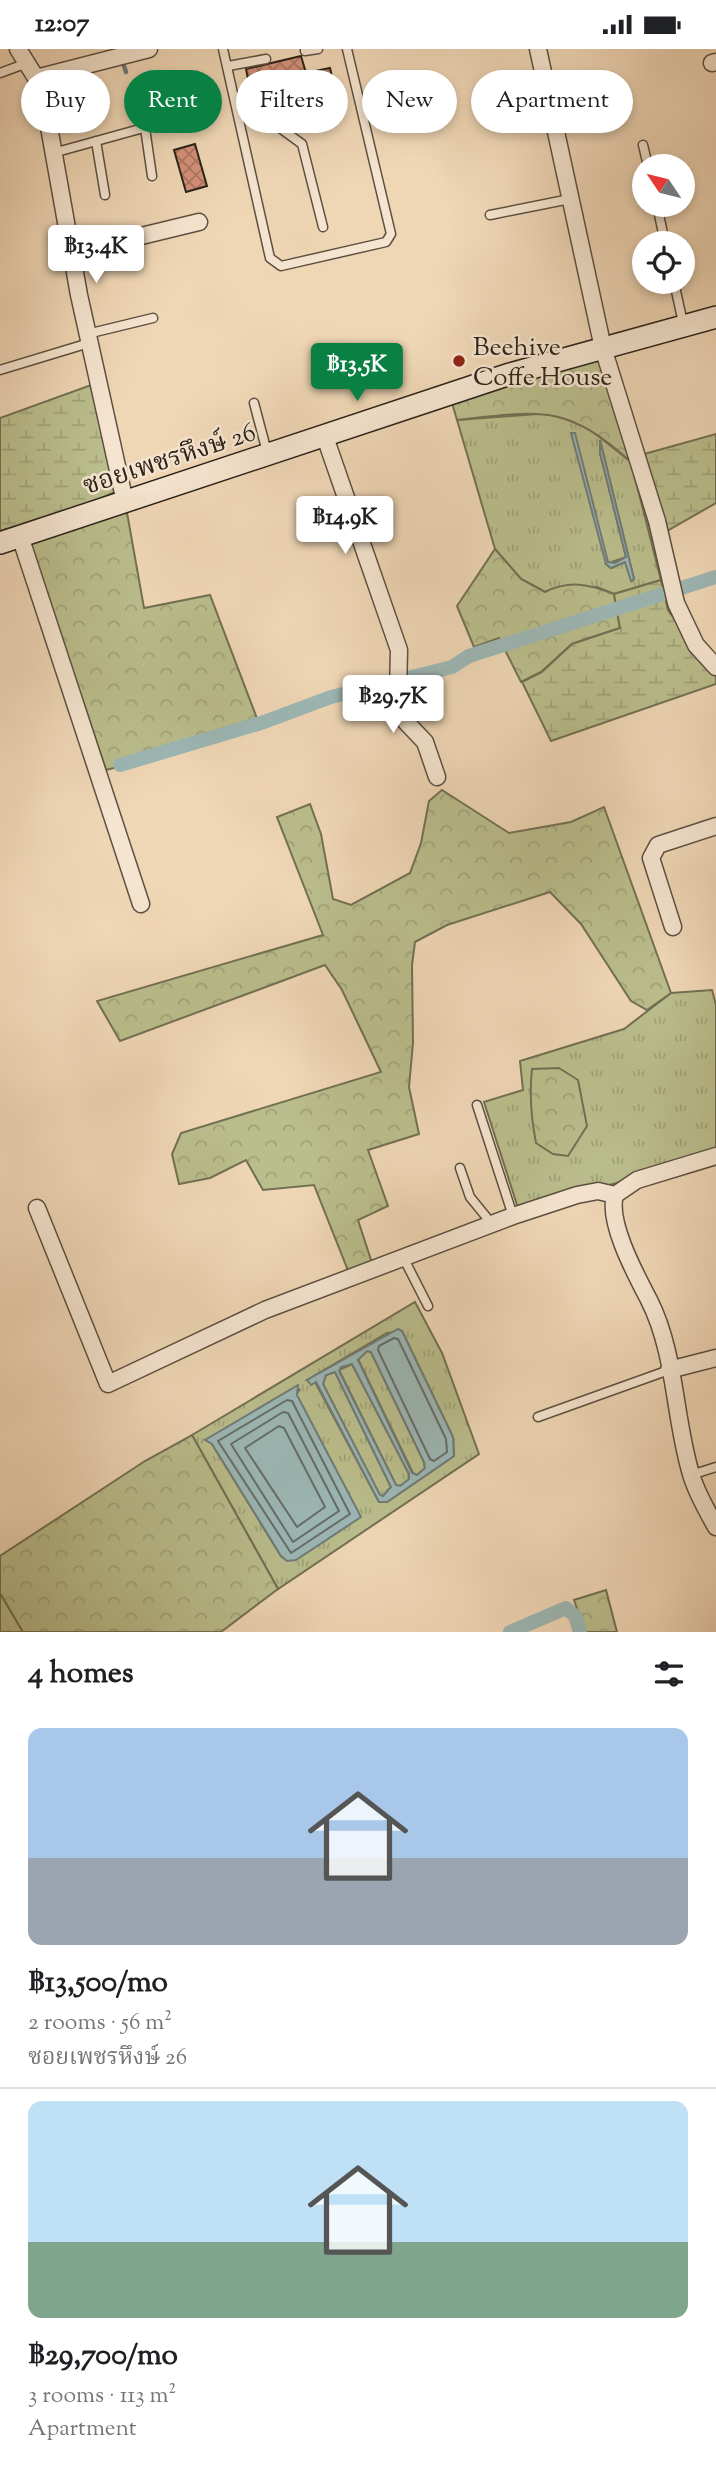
<!DOCTYPE html>
<meta charset="utf-8">
<style>
body{margin:0;font-family:"Sorts Mill Goudy","Noto Serif Thai",serif;background:#f2f2f2;color:#202124;height:100vh;display:flex;flex-direction:column;font-size:26px;white-space:nowrap}
*{box-sizing:border-box;margin:0}
p{font-size:23px;color:#757577}
.icon{flex:none;width:38px;height:38px;fill:none;stroke:currentColor;stroke-width:2;stroke-linecap:round;stroke-linejoin:round}
.map{position:relative;height:1583px;overflow:hidden}
.sheet{display:flex;flex-direction:column;background:#fff;flex:1}
.sheet>*{flex:none}
.banner{position:absolute;left:21px;top:21px;width:676px;height:63px;display:flex;gap:14px}
.needle{width:46px;rotate:305deg}
.controls{position:absolute;left:632px;top:105px;display:grid;gap:14px}
.controls a{display:grid;place-items:center;width:63px;height:63px;border-radius:50%;background:#fff;box-shadow:0 4px 10px #0003;font-size:35px}
.price{position:absolute;translate:-50% -60px;padding:0 16px;border-radius:7px;background:#fff;color:#222;font-size:23px;line-height:46px;filter:drop-shadow(0 2px 4px #0008)}
.price::after{content:'';position:absolute;left:50%;top:42px;width:21px;height:16px;margin-left:-10px;background:inherit;clip-path:polygon(0 0,100% 0,50% 100%)}
.price.active{background:#0b8043;color:#fff}
ul{padding:0;list-style:none}
li{display:grid;align-content:center;gap:14px;height:371px;padding:0 28px}
li+li{border-top:2px solid #e0e0e0}
li span{display:grid;place-items:center;height:217px;border-radius:14px;color:#555}
li>.icon{margin-inline-start:auto}
span .icon{width:126px;height:126px;fill:#fffc;stroke-width:1}
li b{font-size:30px}
h2{display:flex;justify-content:space-between;align-items:center;height:84px;padding:0 28px;font-size:30px}
.tag{padding:0 24px;border-radius:32px;background:#fff;box-shadow:0 4px 10px #0003;font-size:24px;line-height:63px}
.tag.active{background:#0b8043;color:#fff}
.status{display:flex;justify-content:space-between;align-items:center;height:49px;padding:0 35px;background:#fff;direction:ltr}
.status svg{height:19px;fill:currentColor}
.map>svg:first-child{display:block}
.grass{fill:url(#grass-tufts);stroke:#727053;stroke-width:2;fill-rule:evenodd}
.forest{fill:url(#forest-crowns);stroke:#727053;stroke-width:2}
.wetland{fill:url(#wetland-marsh);stroke:#727053;stroke-width:2}
.water{fill:#9cb7b5;stroke:#6f7c77;stroke-width:2;fill-rule:evenodd}
.lines{fill:none;stroke-linecap:round;stroke-linejoin:round}
.shore{stroke:#646d68;stroke-width:2}
.stream{stroke:#6f7c77;stroke-width:4.5}
.canal{stroke:#9cb7b5;stroke-width:14}
.building{fill:url(#building-cross-hatch);stroke:#2b231a;stroke-width:2}
.lane-casing{stroke:#5c5041;stroke-width:11}
.street-casing{stroke:#5c5041;stroke-width:19}
.secondary-casing{stroke:#2b231a;stroke-width:24}
.lane{stroke:#f5e4cf;stroke-width:8}
.street{stroke:#f5e4cf;stroke-width:16}
.secondary{stroke:#f5e4cf;stroke-width:21}
.poi-dot{fill:#8f2418;stroke:#f5e4cf;stroke-width:2.5}
.labels{text-anchor:middle;stroke-width:5;stroke-linejoin:round;paint-order:stroke}
.poi-label{font-size:26px;fill:#2b231a;stroke:#f5e4cf;text-anchor:start}
.street-label{font-size:26px;fill:#2b231a;stroke:#f5e4cf}
</style>
<div class="status"><b>12:07</b><svg viewBox="0 0 49 12"><path d="M0 12V9h3v3zM5 12V6h3v6zM10 12V3h3v9zM15 12V0h3v12zM26 1h20v11H26zM47 4h2v5h-2z"/></svg></div>
<div class="map">
<svg width="716" height="1583" viewBox="0 0 716 1583">
<defs>
<pattern id="grass-tufts" width="24" height="20" patternUnits="userSpaceOnUse" patternTransform="scale(1.75)"><rect width="24" height="20" fill="#babd8c"/><path d="M3 7l-1-3M5 7V3M7 7l1-3M15 17l-1-3M17 17v-4M19 17l1-3" fill="none" stroke="#a0a278"/></pattern>
<pattern id="forest-crowns" width="20" height="18" patternUnits="userSpaceOnUse" patternTransform="scale(1.75)"><rect width="20" height="18" fill="#babd8c"/><path d="M2 6a3 3 0 1 1 6 0M12 15a3 3 0 1 1 6 0" fill="none" stroke="#a0a278"/></pattern>
<pattern id="wetland-marsh" width="20" height="14" patternUnits="userSpaceOnUse" patternTransform="scale(1.75)"><rect width="20" height="14" fill="#babd8c"/><path d="M1 5h8M5 5V1M11 12h8M15 12V8" fill="none" stroke="#a0a278"/></pattern>
<pattern id="building-cross-hatch" width="8" height="8" patternUnits="userSpaceOnUse" patternTransform="scale(1.75)"><rect width="8" height="8" fill="#d39078"/><path d="M0 0l8 8M0 8l8-8" fill="none" stroke="#ab7562"/></pattern>
</defs>
<rect width="100%" height="100%" fill="#efd6b5"/>
<filter id="stains"><feTurbulence type="fractalNoise" baseFrequency=".00286" numOctaves="4"/><feColorMatrix values="0 0 0 0 .2 0 0 0 0 .09 0 0 0 0 .02 0 0 0 .5 -.17"/></filter>
<radialGradient id="worn" r=".72"><stop offset=".6" stop-color="#630" stop-opacity="0"/><stop offset="1" stop-color="#630" stop-opacity=".3"/></radialGradient>
<path class="grass" d="M551,364L588,379L631,413L661,531L614,545L597,538L545,543L521,530L495,500L457,371ZM601,395L634,530L632,532L625,513L611,519L606,515L626,508L600,404Z
M712,941L716,956V1101L621,1133L518,1159L484,1053L523,1041L520,1012L624,980L671,944Z
M415,1253L442,1304L479,1405L278,1540L192,1386ZM402,1282L453,1388L454,1407L387,1453H379L315,1333L307,1331L387,1284ZM300,1340L296,1346L357,1463L287,1511L281,1507L212,1395Z
M367,1302L371,1303L424,1413L425,1419L417,1426L413,1424L358,1310Z
M352,1315L409,1425L410,1430L400,1437L396,1436L339,1321Z
M335,1323L391,1438L383,1447H380L323,1335L326,1326Z
M0,1544L23,1583H0Z"/>
<path class="forest" d="M593,308H599L631,413C565,354 541,362 457,371L452,354Z
M126,458L144,559L210,546L261,680L106,721L29,491Z
M495,500L521,530L545,543C569,531 589,535 614,545L620,579L572,595L541,623L521,633L499,589L474,598L457,557Z
M442,741L509,784L571,773L604,758L671,944L647,961L631,952L581,875L550,843L447,876L415,893L412,916L413,994L409,1038L419,1085L368,1101L388,1157L358,1171L372,1214L349,1224L314,1136L263,1141L246,1111L210,1129L179,1135L172,1105L181,1084L381,1023L342,941L325,916L120,992L97,952L323,886L277,768L310,755L321,785L333,850L351,856L410,824L421,794L429,752Z
M559,1019L578,1031L587,1077L568,1107L553,1105L536,1094C531,1068 529,1046 532,1020Z
M192,1386L278,1540L221,1583H23L0,1544V1507L145,1412Z
M606,1541L617,1583H585L574,1551Z"/>
<path class="wetland" d="M91,336L117,442L93,453L0,482V369Z
M716,385V454L653,490L630,409Z
M661,531L668,561L716,628V635L551,692L522,633L542,623L572,595L620,579L614,545Z"/>
<path class="water" d="M571,384H575L608,513L615,514L626,508L600,404V391L634,530L631,532L625,513L611,519L606,515Z
M398,1280L402,1282L453,1388L454,1407L387,1453H379L316,1333L311,1336L307,1331ZM367,1302L371,1303L424,1413L425,1419L417,1426L412,1424L358,1311ZM352,1315L409,1425V1430L400,1437L396,1436L339,1322L341,1318ZM335,1323L391,1438L383,1447L380,1446L323,1335L326,1326Z
M298,1336L297,1346L361,1468L296,1511L287,1512L281,1507L212,1395L205,1391Z"/>
<g class="lines">
<path class="shore" d="M394,1289L398,1290L446,1390L447,1403L434,1412L430,1410L378,1301L379,1297Z
M287,1351L292,1352L350,1465L291,1504L218,1392Z
M283,1363L288,1364L339,1462L293,1493L231,1395Z
M279,1377L284,1379L325,1458L297,1478L245,1399Z"/>
<path class="stream" d="M122,11L126,23"/>
<path class="canal" d="M120,716L264,673L331,648L452,618L469,607L716,528
M510,1583L566,1559L575,1567L580,1583"/>
</g>
<path class="building" d="M301,7L306,24L330,19L337,49L281,64L277,44L252,50L246,20Z
M195,95L207,137L186,143L174,101Z"/>
<g class="lines">
<defs>
<path id="lane" d="M223,0L270,209L281,217L386,193L391,185L347,0
M305,2L318,0
M228,17L266,10
M0,24L27,14
M237,54L251,58L302,95L323,178
M145,79L152,127
M96,92L105,146
M643,96L648,117
M53,104L176,70
M657,156L665,194
M490,166L570,150
M674,233L683,274
M87,285L153,269
M0,321L89,294
M254,354L267,403
M477,1056L513,1167
M460,1119L470,1148L492,1175
M403,1208L428,1257
M538,1368L669,1321
M691,1426L716,1418"/>
<path id="street" d="M18,0L36,29L44,50L79,246L125,453
M538,0L603,299L657,472L676,554L696,596L716,618
M712,14L716,13
M36,29L149,0
M71,204L199,173
M325,388L399,601L398,643L406,673L425,693L437,728
M20,487L141,855
M673,878L651,809L658,796L716,777
M716,1107L637,1131L615,1146C607,1173 636,1226 649,1251C676,1304 674,1369 691,1425C696,1443 707,1462 716,1478
M37,1159L108,1335L265,1261L513,1167L577,1146L598,1142L615,1146
M669,1321L716,1309"/>
<path id="secondary" d="M0,494L510,325L716,268"/>
</defs>
<use href="#lane" class="lane-casing"/>
<use href="#street" class="street-casing"/>
<use href="#secondary" class="secondary-casing"/>
<use href="#lane" class="lane"/>
<use href="#street" class="street"/>
<use href="#secondary" class="secondary"/>
</g>
<circle class="poi-dot" cx="459" cy="312" r="7"/>
<g class="labels">
<g class="poi-label">
<text x="473" y="306">Beehive<tspan x="473" dy="30">Coffe House</tspan></text>
</g>
<g class="street-label">
<text transform="translate(169 409) rotate(-18)" y="9">ซอยเพชรหึงษ์ 26</text>
</g>
</g>
<rect width="100%" height="100%" filter="url(#stains)"/>
<rect width="100%" height="100%" fill="url(#worn)"/>
</svg>
<div class="controls">
<a><svg class="needle" viewBox="-14 -14 28 28"><path d="M0-13l5 13h-10z" fill="#e53935"/><path d="M0 13l5-13h-10z" fill="#757577"/></svg></a>
<a><svg class="icon" aria-label="locate" viewBox="0 0 24 24"><circle cx="12" cy="12" r="6"/><path d="M12 2v4M12 18v4M2 12h4M18 12h4"/></svg></a>
</div>
<b class="price" style="left:96px;top:236px">฿13.4K</b>
<b class="price active" style="left:357px;top:354px">฿13.5K</b>
<b class="price" style="left:345px;top:507px">฿14.9K</b>
<b class="price" style="left:393px;top:686px">฿29.7K</b>
<div class="banner">
<a class="tag">Buy</a>
<a class="tag active">Rent</a>
<a class="tag">Filters</a>
<a class="tag">New</a>
<a class="tag">Apartment</a>
</div>
</div>
<section class="sheet">
<h2>4 homes<svg class="icon" aria-label="filters" viewBox="0 0 24 24"><path d="M4 7h16M4 17h16"/><circle cx="9" cy="7" r="2"/><circle cx="15" cy="17" r="2"/></svg></h2>
<ul>
<li><span style="background:linear-gradient(#a9c7e8 60%,#9aa5b1 0)"><svg class="icon" aria-label="home" viewBox="0 0 24 24"><path d="M3 11l9-7 9 7M6 9v11h12V9"/></svg></span><div><b>฿13,500/mo</b><p>2 rooms · 56 m²</p><p>ซอยเพชรหึงษ์ 26</p></div></li>
<li><span style="background:linear-gradient(#bfe0f5 65%,#7fa58c 0)"><svg class="icon" aria-label="home" viewBox="0 0 24 24"><path d="M3 11l9-7 9 7M6 9v11h12V9"/></svg></span><div><b>฿29,700/mo</b><p>3 rooms · 113 m²</p><p>Apartment</p></div></li>
</ul>
</section>
